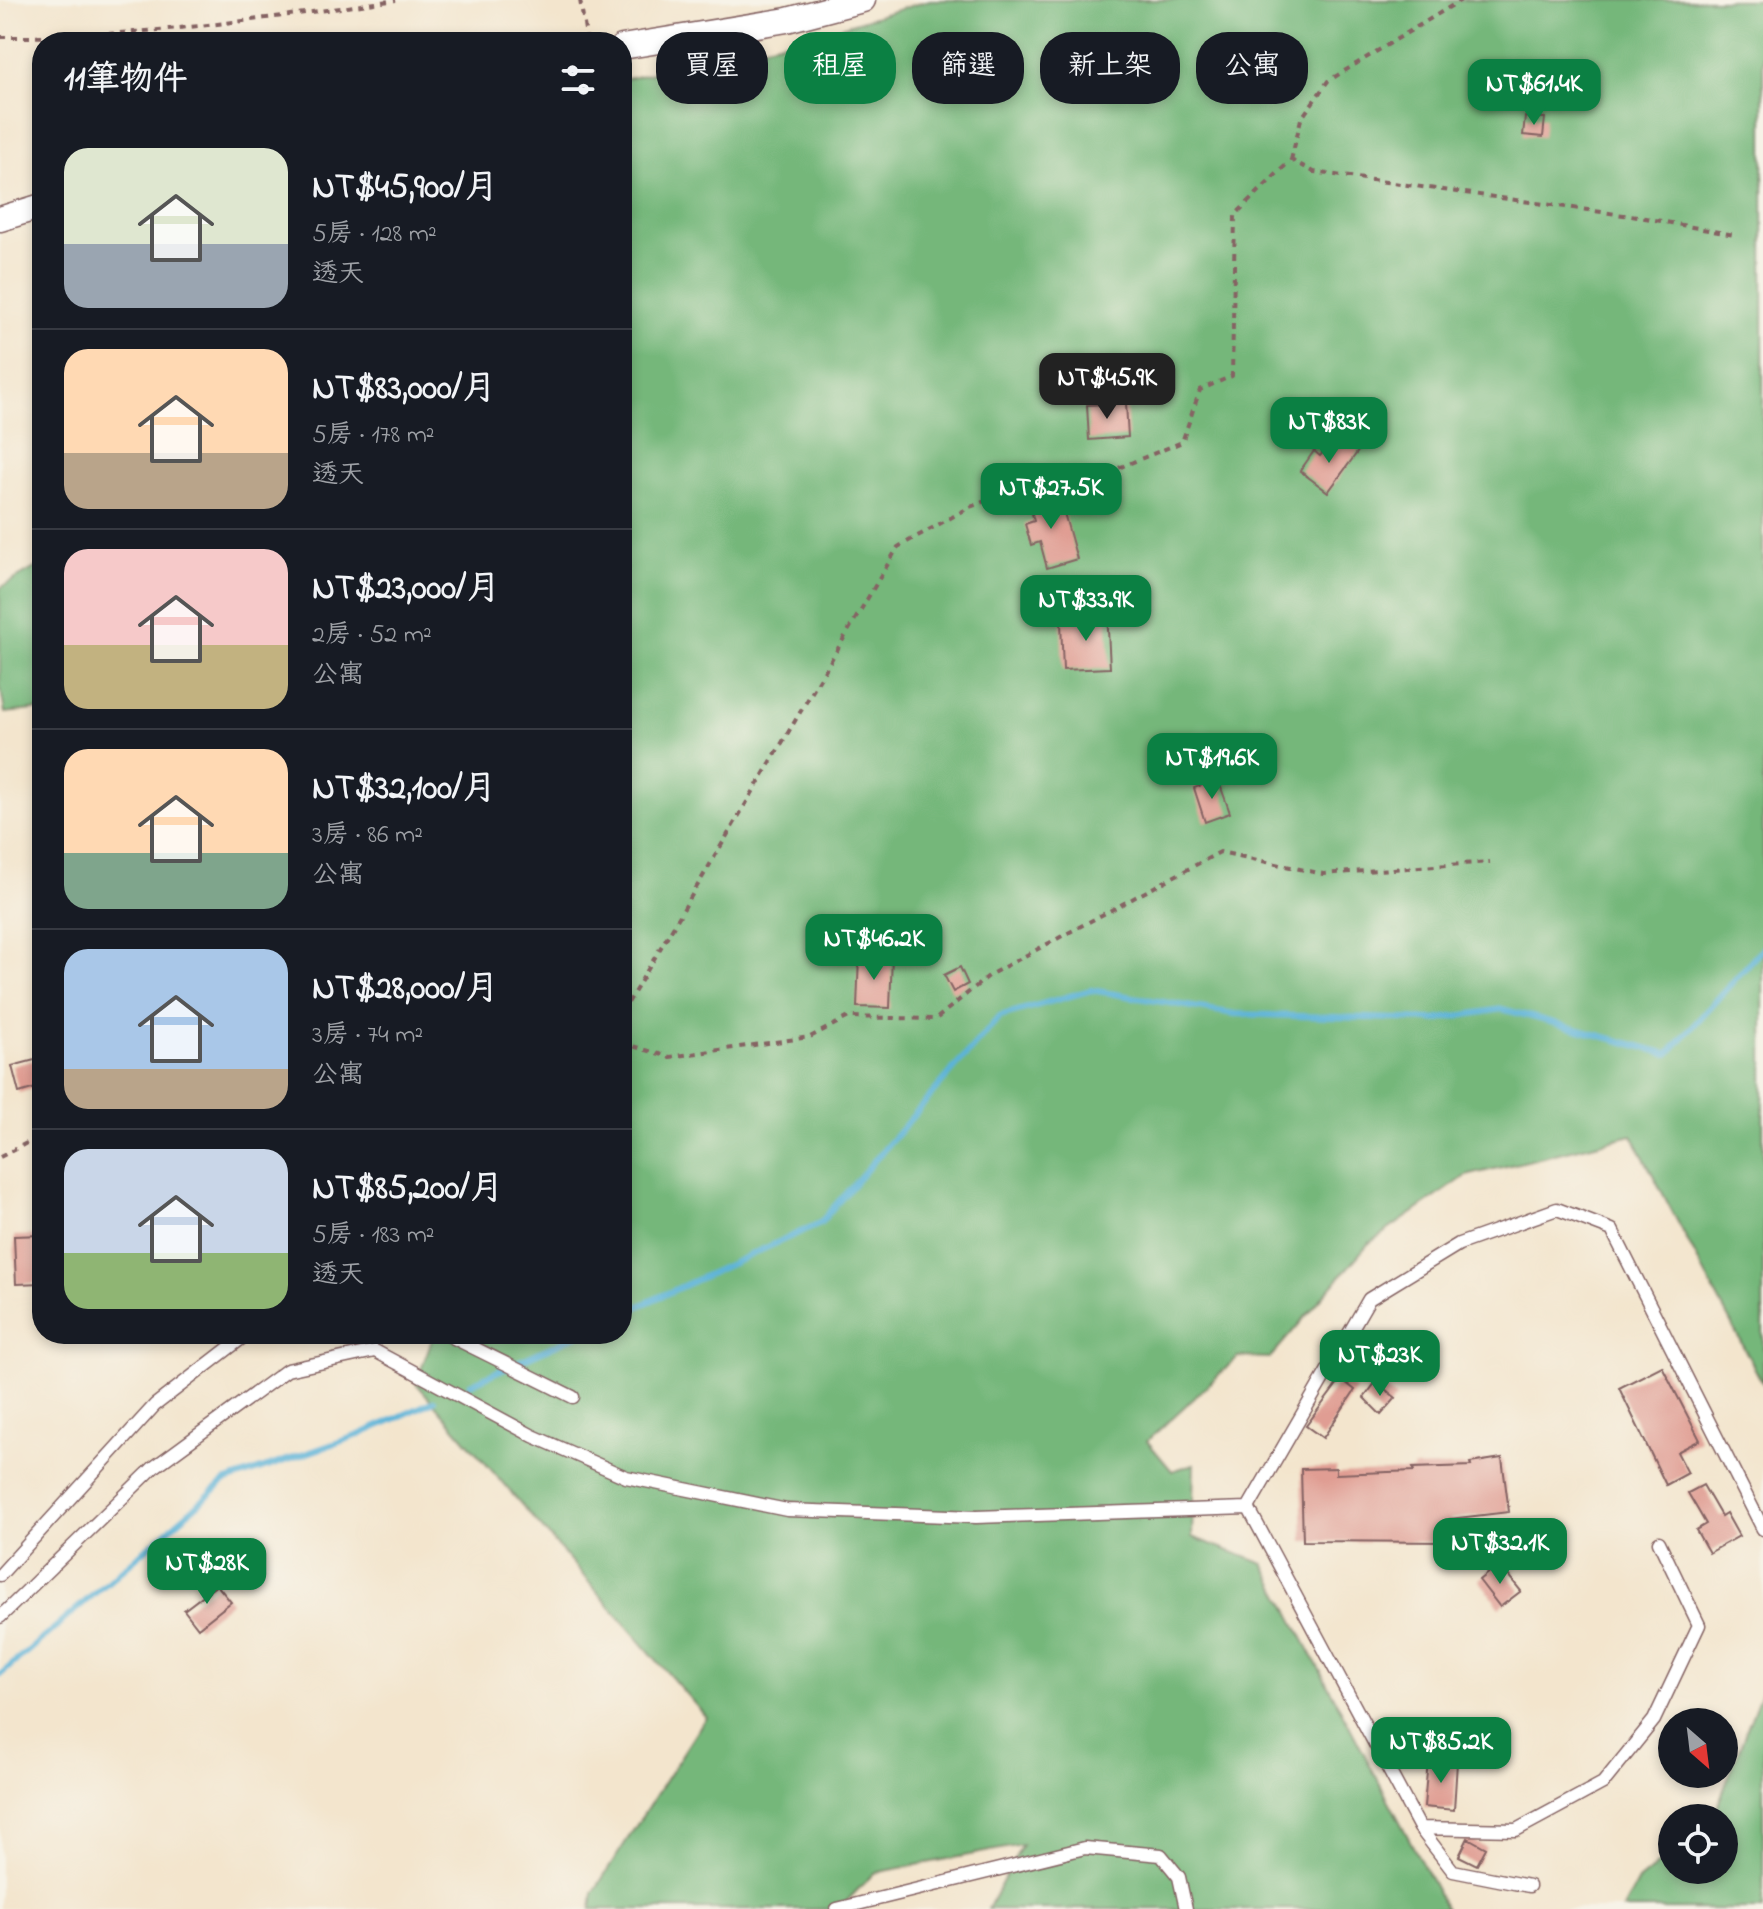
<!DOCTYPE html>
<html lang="zh-TW">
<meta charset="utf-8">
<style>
body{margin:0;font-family:"Indie Flower","LXGW WenKai TC",sans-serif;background:#242831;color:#f1f3f6;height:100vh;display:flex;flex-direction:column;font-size:30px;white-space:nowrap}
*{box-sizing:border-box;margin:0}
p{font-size:26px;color:#9ea1a6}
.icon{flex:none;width:44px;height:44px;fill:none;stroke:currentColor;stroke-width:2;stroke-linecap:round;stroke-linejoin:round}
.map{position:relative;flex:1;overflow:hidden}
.sheet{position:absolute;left:32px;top:32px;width:600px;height:1312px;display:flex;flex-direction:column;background:#171b24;border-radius:32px;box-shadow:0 4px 12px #0003}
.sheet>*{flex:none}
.banner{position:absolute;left:656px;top:32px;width:760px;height:72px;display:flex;gap:16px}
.needle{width:52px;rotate:152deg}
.tools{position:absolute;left:1658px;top:1708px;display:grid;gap:16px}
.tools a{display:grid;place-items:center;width:80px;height:80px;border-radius:50%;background:#171b24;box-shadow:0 4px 12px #0003;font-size:40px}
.price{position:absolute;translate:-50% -68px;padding:0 18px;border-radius:16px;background:#0b8043;color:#fff;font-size:26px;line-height:52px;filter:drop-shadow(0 2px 4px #0008)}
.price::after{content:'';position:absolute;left:50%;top:48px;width:24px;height:18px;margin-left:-12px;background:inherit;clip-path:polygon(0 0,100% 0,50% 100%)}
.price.active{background:#222;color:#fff}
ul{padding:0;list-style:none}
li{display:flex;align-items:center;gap:24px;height:200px;padding:0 32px}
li+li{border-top:2px solid #363941}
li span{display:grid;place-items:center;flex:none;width:224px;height:160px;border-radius:24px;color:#555}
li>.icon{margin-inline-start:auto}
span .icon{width:96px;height:96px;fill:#fffc;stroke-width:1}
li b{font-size:34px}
h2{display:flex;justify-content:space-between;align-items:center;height:96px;padding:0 32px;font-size:34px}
.chip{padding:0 28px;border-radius:32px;background:#171b24;box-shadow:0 4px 12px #0003;font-size:28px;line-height:72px}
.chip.active{background:#0b8043;color:#fff}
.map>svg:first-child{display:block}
.forest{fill:#75b77a;stroke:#606b52;stroke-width:2}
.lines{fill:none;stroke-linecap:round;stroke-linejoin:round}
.stream{stroke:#5bb3d8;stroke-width:6}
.building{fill:#e09d93}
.service-casing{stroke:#856464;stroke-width:15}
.minor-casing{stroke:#856464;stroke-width:27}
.path{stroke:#856464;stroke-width:4;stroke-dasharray:6 6;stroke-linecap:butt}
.service{stroke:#fff;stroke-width:12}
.minor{stroke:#fff;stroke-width:24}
</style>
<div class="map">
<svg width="1763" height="1909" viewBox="0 0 1763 1909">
<rect width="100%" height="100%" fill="#f7f3e8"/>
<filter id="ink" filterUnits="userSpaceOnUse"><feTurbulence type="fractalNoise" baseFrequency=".0125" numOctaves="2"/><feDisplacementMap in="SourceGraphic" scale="16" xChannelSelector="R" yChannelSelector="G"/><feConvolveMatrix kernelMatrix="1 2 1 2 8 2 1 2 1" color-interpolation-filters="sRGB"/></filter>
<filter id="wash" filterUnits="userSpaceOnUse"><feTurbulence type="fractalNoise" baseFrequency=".006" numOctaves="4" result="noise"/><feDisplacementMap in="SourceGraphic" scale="32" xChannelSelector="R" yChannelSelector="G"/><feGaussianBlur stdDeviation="1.8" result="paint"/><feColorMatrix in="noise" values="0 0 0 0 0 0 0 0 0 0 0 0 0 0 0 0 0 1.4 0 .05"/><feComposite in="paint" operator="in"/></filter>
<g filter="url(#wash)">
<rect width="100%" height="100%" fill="#f3e5cd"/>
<path class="forest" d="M930,0H1763V1384L1632,1135L1466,1176L1368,1244L1270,1358L1238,1357L1147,1441L1172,1471L1194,1464L1192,1537L1264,1564L1446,1909H988L1022,1845L874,1873L839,1909H591L593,1893L706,1717L416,1383L434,1334H622V80L821,33Z
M42,564V709L5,713L0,686V588Z
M1763,1687V1909H1623L1638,1881L1672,1853V1870H1724V1818H1713Z"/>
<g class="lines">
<path class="stream" d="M622,1314L820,1223L1000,1016L1091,990L1235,1014L1434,1020L1502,1009L1668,1054L1763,948
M470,1384L579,1334
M0,1675L224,1482L359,1435L434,1401"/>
</g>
<g id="blocks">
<path class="building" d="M1525,117L1545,118L1543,137L1523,135Z
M1126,403L1128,437L1089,440L1087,405Z
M1343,439L1359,450L1328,492L1300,471L1314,451L1320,456L1328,446L1335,451Z
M1059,495L1077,559L1047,568L1040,542L1031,545L1025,524L1034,521L1029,503Z
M1107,610L1110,668L1063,670L1061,622L1089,621V611Z
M1218,779L1230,813L1205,822L1194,788Z
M859,955L892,956L890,1008L857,1007Z
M960,967L968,984L953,992L944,975Z
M42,1058V1086L19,1093L12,1066Z
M42,1235V1283L16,1284L14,1236Z
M1662,1366L1700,1440L1677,1452L1688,1473L1666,1485L1619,1388Z
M1341,1379L1355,1390L1323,1438L1306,1426Z
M1376,1382L1396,1398L1381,1415L1364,1398Z
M1502,1458L1509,1512L1450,1519L1451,1542L1303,1541L1301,1469L1336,1468V1474L1414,1471L1413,1468L1471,1466L1470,1463Z
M1703,1485L1721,1516L1726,1513L1739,1536L1709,1553L1696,1530L1706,1524L1688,1493Z
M1499,1564L1521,1591L1500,1607L1479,1580Z
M217,1585L231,1602L198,1628L184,1610Z
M1428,1760L1457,1762L1454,1810L1424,1807Z
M1468,1838L1486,1848L1477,1865L1459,1856Z"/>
</g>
</g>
<g filter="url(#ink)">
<use href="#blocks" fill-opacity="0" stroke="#856464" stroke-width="2"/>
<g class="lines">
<defs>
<path id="service" d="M446,1334L573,1397
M1248,1507L1420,1828L1453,1871L1529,1886
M0,1575L155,1405L247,1334
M0,1617L153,1468L287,1370L375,1351L533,1436L626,1477L787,1510L976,1517L1248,1508L1369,1299L1459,1244L1557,1209L1612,1230L1763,1529
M1420,1828L1516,1830L1603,1783L1654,1720L1699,1625L1659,1542
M837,1909L1085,1848L1161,1855L1179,1877L1186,1909"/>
<path id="minor" d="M622,47L787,20L863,0
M0,219L42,206"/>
</defs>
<use href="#service" class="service-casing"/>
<use href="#minor" class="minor-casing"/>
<path class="path" d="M580,0L587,42
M0,37C133,38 265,19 396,0
M1291,160L1301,119L1328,81L1461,0
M622,1013L898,547L970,507L1062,471L1116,469L1182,442L1200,390L1232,376L1235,215L1291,160L1314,172L1645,218L1734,235
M622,1043L670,1057L810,1037L849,1017L936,1019L991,974L1220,852L1323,874L1490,862
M0,1157L42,1135"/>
<use href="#service" class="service"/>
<use href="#minor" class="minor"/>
</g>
</g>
</svg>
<div class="tools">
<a><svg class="needle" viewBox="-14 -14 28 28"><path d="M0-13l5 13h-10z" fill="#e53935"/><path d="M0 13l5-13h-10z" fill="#9ea1a6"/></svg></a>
<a><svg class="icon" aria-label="locate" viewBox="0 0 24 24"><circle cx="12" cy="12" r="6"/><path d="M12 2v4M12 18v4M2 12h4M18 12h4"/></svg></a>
</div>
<b class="price" style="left:1534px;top:127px">NT$61.4K</b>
<b class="price active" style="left:1107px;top:421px">NT$45.9K</b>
<b class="price" style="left:1329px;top:465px">NT$83K</b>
<b class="price" style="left:1051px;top:531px">NT$27.5K</b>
<b class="price" style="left:1086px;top:643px">NT$33.9K</b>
<b class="price" style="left:1212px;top:801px">NT$19.6K</b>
<b class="price" style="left:874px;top:982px">NT$46.2K</b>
<b class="price" style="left:1380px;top:1398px">NT$23K</b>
<b class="price" style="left:1500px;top:1586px">NT$32.1K</b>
<b class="price" style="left:207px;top:1606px">NT$28K</b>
<b class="price" style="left:1441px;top:1785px">NT$85.2K</b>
<div class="banner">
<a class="chip">買屋</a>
<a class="chip active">租屋</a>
<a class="chip">篩選</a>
<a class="chip">新上架</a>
<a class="chip">公寓</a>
</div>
<section class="sheet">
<h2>11筆物件<svg class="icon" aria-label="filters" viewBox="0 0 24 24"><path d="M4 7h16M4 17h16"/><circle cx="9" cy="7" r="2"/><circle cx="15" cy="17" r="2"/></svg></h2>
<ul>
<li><span style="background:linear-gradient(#dfe7d0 60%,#9aa5b1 0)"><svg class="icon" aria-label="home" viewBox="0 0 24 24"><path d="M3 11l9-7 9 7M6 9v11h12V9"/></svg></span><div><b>NT$45,900/月</b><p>5房 · 128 m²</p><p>透天</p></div></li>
<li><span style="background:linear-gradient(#ffd9b3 65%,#b9a48a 0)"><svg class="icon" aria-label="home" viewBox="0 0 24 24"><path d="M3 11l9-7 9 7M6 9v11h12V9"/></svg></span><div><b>NT$83,000/月</b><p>5房 · 178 m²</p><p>透天</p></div></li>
<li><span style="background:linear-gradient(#f6c9c9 60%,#c2b280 0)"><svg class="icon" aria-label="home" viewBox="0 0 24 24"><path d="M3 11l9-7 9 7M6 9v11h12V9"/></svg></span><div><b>NT$23,000/月</b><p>2房 · 52 m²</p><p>公寓</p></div></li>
<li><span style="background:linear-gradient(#ffd9b3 65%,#7fa58c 0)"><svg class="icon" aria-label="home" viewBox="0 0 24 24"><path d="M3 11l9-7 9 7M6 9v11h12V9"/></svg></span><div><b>NT$32,100/月</b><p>3房 · 86 m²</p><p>公寓</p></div></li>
<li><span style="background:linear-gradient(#a9c7e8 75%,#b9a48a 0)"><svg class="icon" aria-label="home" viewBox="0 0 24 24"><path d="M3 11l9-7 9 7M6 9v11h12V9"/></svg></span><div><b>NT$28,000/月</b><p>3房 · 74 m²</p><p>公寓</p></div></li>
<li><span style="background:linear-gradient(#c9d6e8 65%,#8fb573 0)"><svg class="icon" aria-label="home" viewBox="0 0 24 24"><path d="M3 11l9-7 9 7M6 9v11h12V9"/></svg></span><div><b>NT$85,200/月</b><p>5房 · 183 m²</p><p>透天</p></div></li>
</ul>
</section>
</div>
